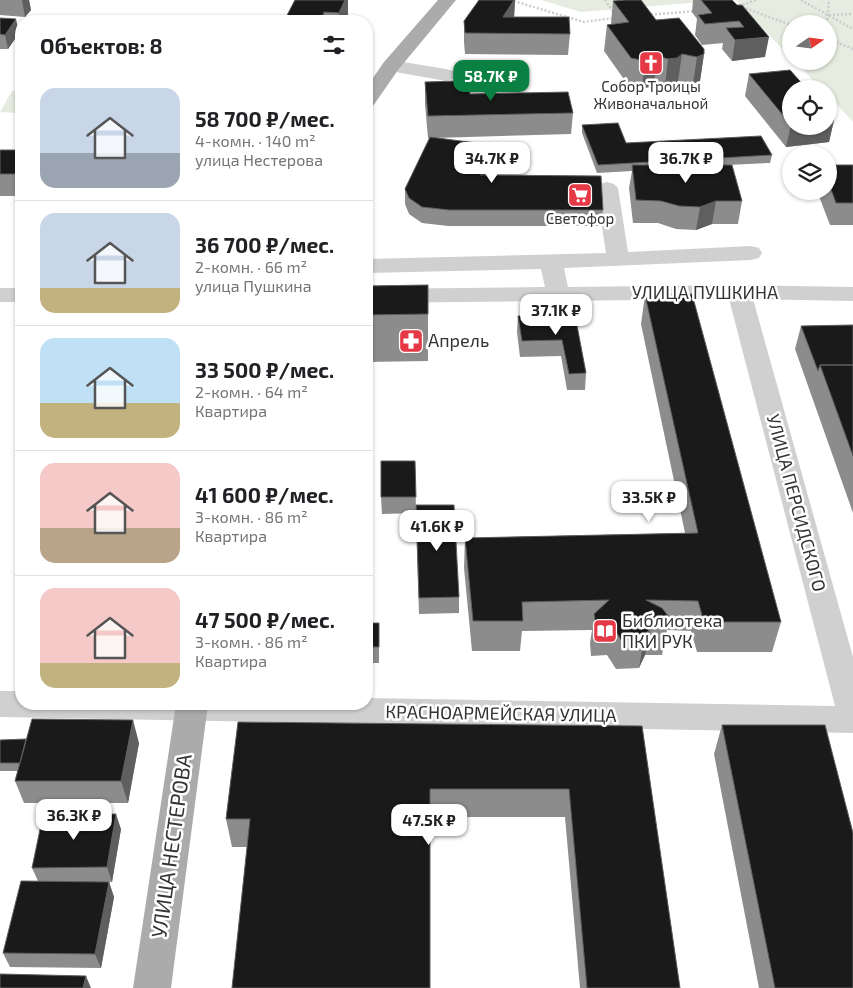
<!DOCTYPE html>
<html lang="ru">
<meta charset="utf-8">
<style>
body{margin:0;font-family:"Exo 2",sans-serif;background:#f6f6f6;color:#202124;height:100vh;display:flex;flex-direction:column;font-size:19px;white-space:nowrap}
*{box-sizing:border-box;margin:0}
p{font-size:16px;color:#757577}
.icon{flex:none;width:28px;height:28px;fill:none;stroke:currentColor;stroke-width:2;stroke-linecap:round;stroke-linejoin:round}
.map{position:relative;flex:1;overflow:hidden}
.drawer{position:absolute;left:15px;top:15px;width:358px;height:695px;display:flex;flex-direction:column;background:#fff;border-radius:20px;box-shadow:0 1px 4px #0004}
.drawer>*{flex:none}
.needle{width:32px;rotate:76deg}
.tools{position:absolute;left:782px;top:15px;display:grid;gap:10px}
.tools a{display:grid;place-items:center;width:55px;height:55px;border-radius:50%;background:#fff;box-shadow:0 1px 4px #0004;font-size:25px}
.price{position:absolute;translate:-50% -42px;padding:0 11px;border-radius:10px;background:#fff;color:#222;font-size:16px;line-height:32px;filter:drop-shadow(0 1px 2px #0008)}
.price::after{content:'';position:absolute;left:50%;top:30px;width:15px;height:11px;margin-left:-8px;background:inherit;clip-path:polygon(0 0,100% 0,50% 100%)}
.price.on{background:#0b8043;color:#fff}
ul{padding:0;list-style:none}
li{display:flex;align-items:center;gap:15px;height:125px;padding:0 25px}
li+li{border-top:1px solid #e0e0e0}
li span{display:grid;place-items:center;flex:none;width:140px;height:100px;border-radius:15px;color:#555}
li>.icon{margin-inline-start:auto}
span .icon{width:60px;height:60px;fill:#fffc;stroke-width:1}
li b{font-size:21px}
h2{display:flex;justify-content:space-between;align-items:center;height:60px;padding:0 25px;font-size:21px}
.map>svg:first-child{display:block}
.green{fill:#e6ecdf}
.lines{fill:none;stroke-linecap:round;stroke-linejoin:round}
.path{stroke:#cdcdcd;stroke-width:2.5;stroke-dasharray:2 2;stroke-linecap:butt}
.minor{fill:#d0d0d0;fill-rule:evenodd}
.major{fill:#ababab;fill-rule:evenodd}
.wall{fill:#8c8c8c}
.shaded-wall{fill:#5f5f5f}
.building{fill:#1a1a1a;stroke:#5f5f5f}
.labels{text-anchor:middle;stroke-width:5;stroke-linejoin:round;paint-order:stroke}
.far-poi-label{font-size:15px;fill:#333;stroke:#fff}
.street-label{font-size:18px;fill:#333;stroke:#fff}
.poi-label{font-size:18px;fill:#333;stroke:#fff;text-anchor:start}
.near-street-label{font-size:21px;fill:#333;stroke:#fff}
</style>
<div class="map">
<svg width="853" height="988" viewBox="0 0 853 988">
<rect width="100%" height="100%" fill="#fff"/>
<path class="green" d="M541,0H726L581,12Z
M736,0H853V122L829,96V89H821L795,61H829V24H791V58Z
M12,91L21,92V109L17,113L0,112Z"/>
<g class="lines">
<path class="path" d="M510,0L584,22L614,18
M605,0L614,13
M801,0L853,29
M739,6L756,0
M742,7L791,25
M647,15L696,11
M829,15L853,14
M827,24L829,0
M829,39L853,49"/>
<path class="minor" d="M391,60L446,69L453,71L455,75L453,79L446,81L384,70L382,66L384,62Z
M607,182L614,184L618,188L628,252L751,246L759,248L762,253L759,258L751,260L564,268L568,287L739,285L853,287V301L753,299L853,657V733L0,717V691H21V704H366V698L835,706L729,299L366,303V289L545,287L541,269L366,273V259L606,253L596,188L600,184Z
M0,288H21V302H0Z"/>
<path class="major" d="M438,0H456L398,70L373,106L366,108V88L384,62Z
M176,704H208L171,988H133Z"/>
</g>
<path class="wall" d="M0,0H29L31,10L25,17L0,15Z
M295,0L348,14L345,21H284Z
M515,0L514,17L570,34L568,55L465,54L464,42V21Z
M693,0H732L765,57L732,61L722,49L723,43L702,45L695,35L697,19L692,12Z
M613,1L656,20L704,54L700,81L693,84L678,81L673,85L665,86L654,83L651,87L642,88L628,85L604,51L607,25L611,24Z
M0,18L19,33L8,49H0Z
M749,74L834,120L829,142L786,147L745,96Z
M425,82L457,89L470,94L573,113L571,134L434,138L492,145L491,161L486,175L603,210L601,226H448L422,223L409,214L405,204V189L430,138H428L425,104Z
M582,125L626,143L772,155L770,163L727,165L742,201L738,224H712L696,230L676,229L658,223H633L629,188L632,171L597,173L582,133Z
M0,150H21V196H0Z
M829,165H853V225H830L817,191H829Z
M428,285V361L366,362V286Z
M645,295L781,622L772,652H697L691,631L667,630L662,655H645L639,668L616,669L607,655L591,656L590,643L592,630L522,631L520,651H472L464,568L465,538L685,533L641,324Z
M575,315L586,373L585,390H567L561,356L520,357L517,332L518,316Z
M853,325V513L795,349L801,326Z
M415,461L416,513L382,514L381,497Z
M416,522L459,597V613L419,614Z
M366,623L379,639V663H366Z
M722,725L853,988H759L714,754Z
M642,726L680,988H580L565,817H430L247,847H232L226,819Z
M0,740L139,743L128,803H24L15,781L18,771H0Z
M121,829L112,882H101H109L114,897L101,968L10,967L3,953L38,881L32,868Z"/>
<path class="shaded-wall" d="M22,0H29L31,10L25,17Z
M345,0H348V14L345,21H339V13Z
M514,0H515L514,19L503,17Z
M324,12L325,21H320Z
M16,19L19,33L8,49L5,35Z
M769,37L765,57L732,61L735,40Z
M682,54L678,81L673,85L665,86L668,59Z
M704,54L700,81L693,84L697,57Z
M658,56L654,83L651,87L642,88L645,61Z
M834,120L829,142L786,147L791,125V126H829V121Z
M492,145L491,161L480,190V175Z
M716,201L712,224L696,230L700,207Z
M651,626L645,655L639,668L644,638Z
M133,720L139,743L128,803L121,781Z
M116,814L121,829L112,882L107,867Z
M109,882L114,897L101,968L95,954Z
M86,976L91,988H83Z"/>
<path class="building" d="M295,0H345L339,13L324,12L320,21H284Z
M479,0H514L503,17H569L570,34L465,33L464,21Z
M625,0H641L656,20L679,18L704,49V54L697,57L682,54L677,58L668,59L658,56L655,60L645,61L631,58L607,25L629,22L613,1Z
M701,0H732L737,5H742L769,37L735,40L726,28L744,27L739,21L705,24L698,15L712,13Z
M0,18L16,19L5,35L0,34Z
M790,70L807,89H791V125L749,74Z
M456,81L457,89H469L470,94L568,92L573,113L428,116L425,82Z
M829,114L834,120L829,121Z
M618,123L626,143L761,136L772,155L598,165L582,125Z
M430,137L492,145L480,175L601,176L603,210H449L422,207L409,198L405,189Z
M0,150H21V174H0Z
M632,165H732L742,201H716L700,207L679,206L661,201L636,200Z
M829,165H853V203H836L829,184Z
M428,285V314L366,315V286Z
M692,294L781,622H704L698,601L646,600L662,608L669,617L668,626H651L644,638L621,640L612,625L596,626L594,614L609,600L522,602L523,621H473L465,538L698,533L645,295Z
M575,315L586,373L569,374L562,340L522,341L518,316Z
M853,325V365H820L818,371L801,326Z
M820,365H853V456Z
M381,461H415L416,497H381Z
M416,505H454L459,597L419,598Z
M366,623H379V647H366Z
M32,719L133,720L121,781H15Z
M238,722L642,726L680,988H587L569,789H430V988H232L250,819H226Z
M722,725H825L853,833V988H775Z
M26,739L20,763H0V740Z
M116,814L107,867L32,868L43,815Z
M21,881L109,882L95,954L3,953Z
M0,974L86,976L83,988H0Z"/>
<defs>
<symbol id="church-square" viewBox="-11 -11 22 22"><rect x="-9" y="-9" width="18" height="18" rx="4" fill="#e63946" stroke="#fff"/><path d="M-1.2-6h2.4v3.5h3.3v2.4h-3.3V6h-2.4V-.1h-3.3v-2.4h3.3Z" fill="#fff"/></symbol>
<symbol id="supermarket-square" viewBox="-11 -11 22 22"><rect x="-9" y="-9" width="18" height="18" rx="4" fill="#e63946" stroke="#fff"/><path d="M-6-5.5h2.5l.6 2H6L4.5 2H-2.5L-4.4-4H-6ZM-1.5 3.2a1.3 1.3 0 1 0 .1 0ZM3 3.2a1.3 1.3 0 1 0 .1 0Z" fill="#fff"/></symbol>
<symbol id="pharmacy-square" viewBox="-11 -11 22 22"><rect x="-9" y="-9" width="18" height="18" rx="4" fill="#e63946" stroke="#fff"/><path d="M-2-6h4v4h4v4h-4v4h-4v-4h-4v-4h4Z" fill="#fff"/></symbol>
<symbol id="library-square" viewBox="-11 -11 22 22"><rect x="-9" y="-9" width="18" height="18" rx="4" fill="#e63946" stroke="#fff"/><path d="M-6-4Q-3-5.5-.7-3.5V5Q-3 3-6 4ZM6-4Q3-5.5 .7-3.5V5Q3 3 6 4Z" fill="#fff"/></symbol>
</defs>
<g fill-rule="evenodd">
<use href="#church-square" x="637" y="49" width="28" height="28"/>
<use href="#supermarket-square" x="566" y="181" width="28" height="28"/>
<use href="#pharmacy-square" x="397" y="327" width="28" height="28"/>
<use href="#library-square" x="591" y="617" width="28" height="28"/>
</g>
<g class="labels">
<g class="far-poi-label">
<text x="651" y="92">Собор Троицы<tspan x="651" dy="17">Живоначальной</tspan></text>
<text x="580" y="224">Светофор</text>
</g>
<g class="street-label">
<text x="705" y="299">УЛИЦА ПУШКИНА</text>
<text transform="translate(796 503) rotate(75)" y="6">УЛИЦА ПЕРСИДСКОГО</text>
<text transform="translate(501 714) rotate(1)" y="6">КРАСНОАРМЕЙСКАЯ УЛИЦА</text>
</g>
<g class="poi-label">
<text x="428" y="347">Апрель</text>
<text x="622" y="627">Библиотека<tspan x="622" dy="21">ПКИ РУК</tspan></text>
</g>
<g class="near-street-label">
<text transform="translate(172 846) rotate(-82)" y="7">УЛИЦА НЕСТЕРОВА</text>
</g>
</g>
</svg>
<div class="tools">
<a><svg class="needle" viewBox="-14 -14 28 28"><path d="M0-13l5 13h-10z" fill="#e53935"/><path d="M0 13l5-13h-10z" fill="#757577"/></svg></a>
<a><svg class="icon" aria-label="locate" viewBox="0 0 24 24"><circle cx="12" cy="12" r="6"/><path d="M12 2v4M12 18v4M2 12h4M18 12h4"/></svg></a>
<a><svg class="icon" aria-label="layers" viewBox="0 0 24 24"><path d="M12 4l9 5-9 5-9-5zM3 14l9 5 9-5"/></svg></a>
</div>
<b class="price on" style="left:491px;top:102px">58.7K ₽</b>
<b class="price" style="left:492px;top:184px">34.7K ₽</b>
<b class="price" style="left:686px;top:184px">36.7K ₽</b>
<b class="price" style="left:556px;top:336px">37.1K ₽</b>
<b class="price" style="left:649px;top:523px">33.5K ₽</b>
<b class="price" style="left:437px;top:552px">41.6K ₽</b>
<b class="price" style="left:74px;top:841px">36.3K ₽</b>
<b class="price" style="left:429px;top:846px">47.5K ₽</b>
<section class="drawer">
<h2>Объектов: 8<svg class="icon" aria-label="filters" viewBox="0 0 24 24"><path d="M4 7h16M4 17h16"/><circle cx="9" cy="7" r="2"/><circle cx="15" cy="17" r="2"/></svg></h2>
<ul>
<li><span style="background:linear-gradient(#c9d6e8 65%,#9aa5b1 0)"><svg class="icon" aria-label="home" viewBox="0 0 24 24"><path d="M3 11l9-7 9 7M6 9v11h12V9"/></svg></span><div><b>58 700 ₽/мес.</b><p>4-комн. · 140 m²</p><p>улица Нестерова</p></div></li>
<li><span style="background:linear-gradient(#c9d6e8 75%,#c2b280 0)"><svg class="icon" aria-label="home" viewBox="0 0 24 24"><path d="M3 11l9-7 9 7M6 9v11h12V9"/></svg></span><div><b>36 700 ₽/мес.</b><p>2-комн. · 66 m²</p><p>улица Пушкина</p></div></li>
<li><span style="background:linear-gradient(#bfe0f5 65%,#c2b280 0)"><svg class="icon" aria-label="home" viewBox="0 0 24 24"><path d="M3 11l9-7 9 7M6 9v11h12V9"/></svg></span><div><b>33 500 ₽/мес.</b><p>2-комн. · 64 m²</p><p>Квартира</p></div></li>
<li><span style="background:linear-gradient(#f6c9c9 65%,#b9a48a 0)"><svg class="icon" aria-label="home" viewBox="0 0 24 24"><path d="M3 11l9-7 9 7M6 9v11h12V9"/></svg></span><div><b>41 600 ₽/мес.</b><p>3-комн. · 86 m²</p><p>Квартира</p></div></li>
<li><span style="background:linear-gradient(#f6c9c9 75%,#c2b280 0)"><svg class="icon" aria-label="home" viewBox="0 0 24 24"><path d="M3 11l9-7 9 7M6 9v11h12V9"/></svg></span><div><b>47 500 ₽/мес.</b><p>3-комн. · 86 m²</p><p>Квартира</p></div></li>
</ul>
</section>
</div>
